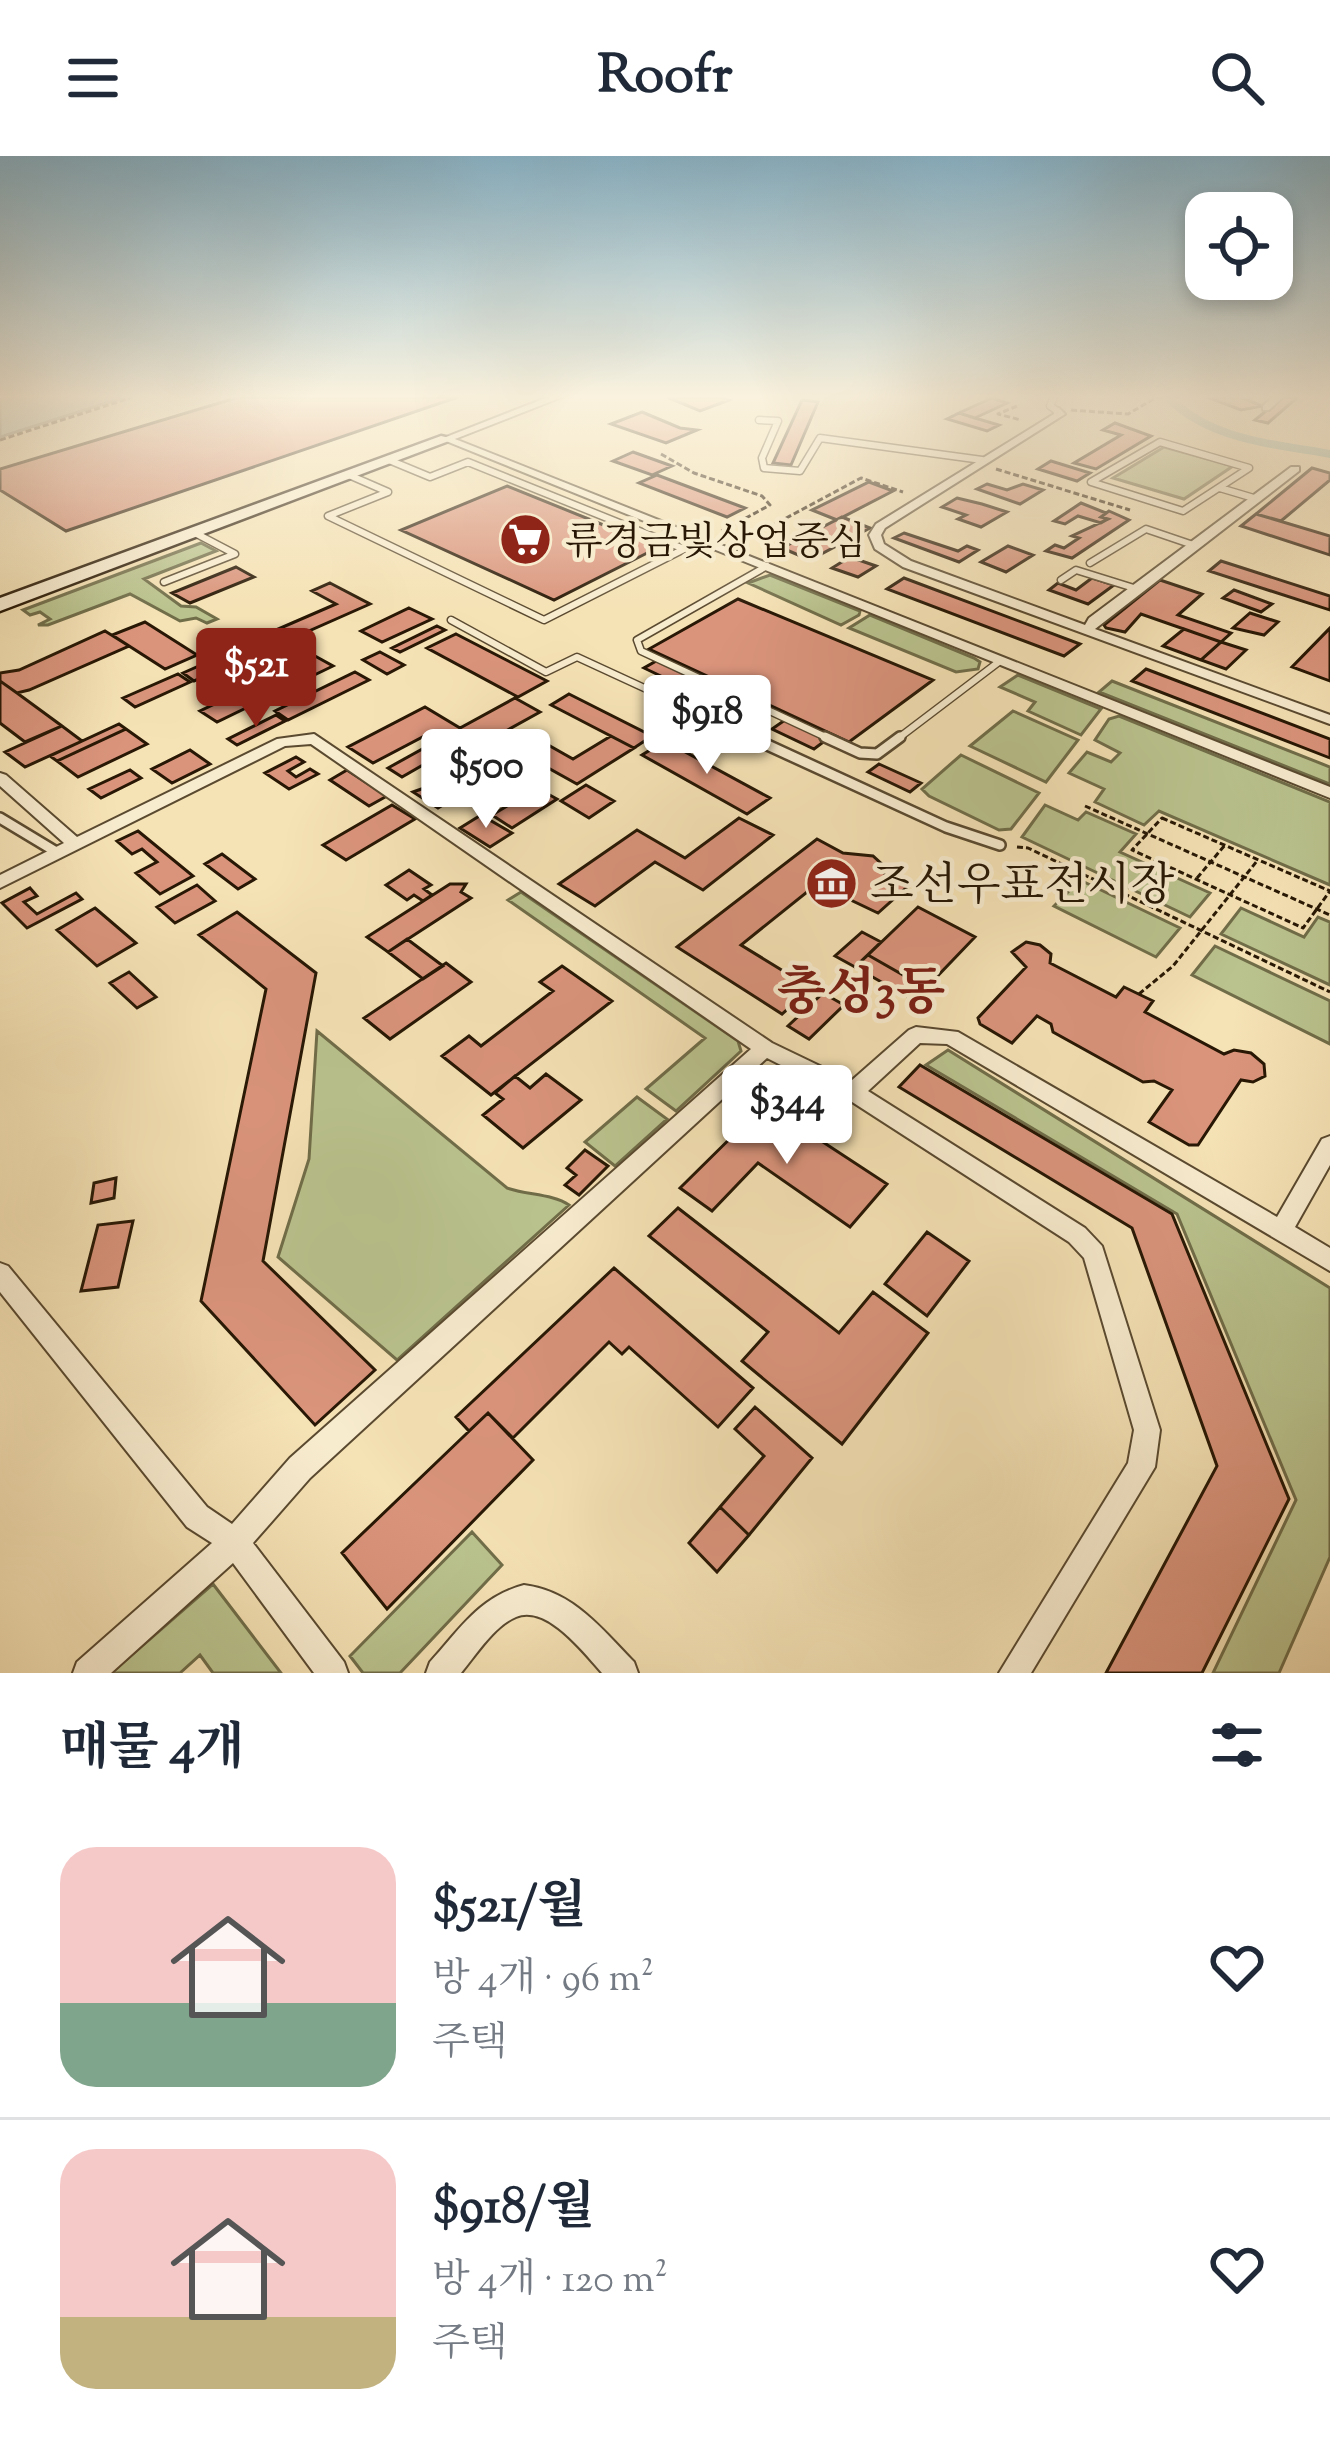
<!DOCTYPE html>
<html lang="ko">
<meta charset="utf-8">
<style>
body{margin:0;font-family:"Sorts Mill Goudy","Noto Serif KR",serif;background:#f6f6f7;color:#1f2937;height:100vh;display:flex;flex-direction:column;font-size:45px;white-space:nowrap}
*{box-sizing:border-box;margin:0}
p{font-size:39px;color:#747a83}
.icon{flex:none;width:66px;height:66px;fill:none;stroke:currentColor;stroke-width:2;stroke-linecap:round;stroke-linejoin:round}
.map{position:relative;height:1517px;overflow:hidden}
.sheet{display:flex;flex-direction:column;background:#fff;flex:1}
.sheet>*{flex:none}
.fabs{position:absolute;left:1185px;top:36px;display:grid;gap:24px}
.fabs a{display:grid;place-items:center;width:108px;height:108px;border-radius:24px;background:#fff;box-shadow:0 6px 18px #0003;font-size:60px}
.price{position:absolute;translate:-50% -102px;padding:0 27px;border-radius:12px;background:#fff;color:#222;font-size:39px;line-height:78px;filter:drop-shadow(0 3px 6px #0008)}
.price::after{content:'';position:absolute;left:50%;top:72px;width:36px;height:27px;margin-left:-18px;background:inherit;clip-path:polygon(0 0,100% 0,50% 100%)}
.price.selected{background:#8f2418;color:#fff}
ul{padding:0;list-style:none}
li{display:flex;align-items:center;gap:36px;height:300px;padding:0 60px}
li+li{border-top:3px solid #e0e1e3}
li span{display:grid;place-items:center;flex:none;width:336px;height:240px;border-radius:36px;color:#555}
li>.icon{margin-inline-start:auto}
span .icon{width:144px;height:144px;fill:#fffc;stroke-width:1}
li b{font-size:51px}
h2{display:flex;justify-content:space-between;align-items:center;height:144px;padding:0 60px;font-size:51px}
header{display:flex;justify-content:space-between;align-items:center;height:156px;padding:0 60px;background:#fff;font-size:54px;font-weight:700}
.map>svg:first-child{display:block}
.green{fill:#bac38e;stroke:#706d49;stroke-width:3}
.water{fill:#9cbead;stroke:#6d7b69;stroke-width:3}
.lines{fill:none;stroke-linecap:round;stroke-linejoin:round}
.canal{fill:#9cbead;fill-rule:evenodd}
.building{fill:#da947c;stroke:#271704;stroke-width:3}
.lane-far1-casing{stroke:#5a4a30;stroke-width:9}
.lane-casing{stroke:#5a4a30;stroke-width:14}
.street-casing{stroke:#5a4a30;stroke-width:4}
.secondary-casing{stroke:#271704;stroke-width:5}
.path{stroke:#271704;stroke-width:3;stroke-dasharray:6 3;stroke-linecap:butt}
.lane-far1{stroke:#f8eccf;stroke-width:6}
.lane{stroke:#f8eccf;stroke-width:9}
.street{fill:#f8eccf;fill-rule:evenodd}
.secondary{fill:#f8eccf;fill-rule:evenodd}
.labels{text-anchor:middle;stroke-width:9;stroke-linejoin:round;paint-order:stroke}
.far-poi-label{font-size:39px;fill:#271704;stroke:#f8eccf;text-anchor:start}
.poi-label{font-size:45px;fill:#271704;stroke:#f8eccf;text-anchor:start}
.quarter-label{font-size:51px;font-weight:bold;fill:#7a1f14;stroke:#f8eccf}
</style>
<header><svg class="icon" aria-label="menu" viewBox="0 0 24 24"><path d="M4 6h16M4 12h16M4 18h16"/></svg>Roofr<svg class="icon" aria-label="search" viewBox="0 0 24 24"><circle cx="10" cy="10" r="6"/><path d="M15 15l6 6"/></svg></header>
<div class="map">
<svg width="1330" height="1517" viewBox="0 0 1330 1517">
<rect width="100%" height="100%" fill="#f5e2b5"/>
<filter id="stains"><feTurbulence type="fractalNoise" baseFrequency=".00167" numOctaves="4"/><feColorMatrix values="0 0 0 0 .2 0 0 0 0 .09 0 0 0 0 .02 0 0 0 .5 -.17"/></filter>
<radialGradient id="worn" r=".72"><stop offset=".6" stop-color="#630" stop-opacity="0"/><stop offset="1" stop-color="#630" stop-opacity=".3"/></radialGradient>
<path class="green" d="M1164,291L1233,310L1184,343L1113,322Z
M201,387L216,395L144,423L181,450L196,451L217,463L207,467L196,462L180,465L130,438L48,469H38L50,463L40,456L30,459L23,454Z
M770,419L860,455L859,459L841,469L748,427Z
M870,459L974,502L980,506L978,513L956,516L849,472Z
M1018,519L1101,553L1081,579L1028,555L1035,546L1000,531Z
M1112,525L1330,611V628L1099,536Z
M1013,555L1078,584L1046,626L970,590Z
M1119,560L1330,646V729L1159,655L1144,669L1095,646L1104,633L1069,617L1087,596L1111,606L1120,597L1095,584L1109,563Z
M961,599L1039,637L1011,673L999,674L929,640L922,633Z
M1045,649L1078,664L1086,656L1136,678L1120,696L1210,737L1190,761L1022,681Z
M1080,724L1180,772L1156,801L1054,750Z
M521,736L738,885L741,895L676,955L646,933L705,882L508,744Z
M1241,752L1304,781L1318,761L1330,766V829L1221,778Z
M1215,790L1330,845V888L1192,819Z
M317,875L507,1032C527,1039 553,1038 569,1049L397,1204L278,1101L309,1003Z
M948,894L1330,1132V1401L1279,1517H1213L1296,1344L1177,1058L926,909Z
M637,941L667,963L615,1010L585,986Z
M472,1376L502,1409L400,1517H363L350,1500Z
M213,1428L281,1517H213L200,1499L180,1517H111Z"/>
<path class="water" d="M0,241H125L0,281Z"/>
<g class="lines">
<path class="canal" d="M1162,241H1174C1216,281 1275,284 1330,294V302C1271,291 1205,288 1162,241Z"/>
</g>
<path class="building" d="M239,241H458L66,375L0,334V313Z
M667,241H720L729,244L700,255Z
M1207,241H1241L1262,250L1241,254Z
M1283,241H1298L1268,267L1255,264Z
M992,242L1007,247L975,262L959,257Z
M802,244L818,246L791,309L773,307Z
M642,256L680,272L697,274L666,287L611,268Z
M959,257L975,262L999,269L987,275L947,263Z
M1115,267L1151,280L1096,313L1074,307L1121,279L1103,274Z
M633,296L672,310L652,319L613,305Z
M1051,305L1090,317L1077,325L1038,313Z
M1312,312L1330,317V324L1281,365L1256,358Z
M657,319L745,352L727,361L639,327Z
M869,326L893,335L837,364L812,354Z
M987,328L1007,334L1023,328L1043,334L1020,348L977,333Z
M507,330L611,372L659,391L554,444L401,374Z
M957,342L982,348L1007,356L981,371L958,363L966,359L942,351Z
M1081,347L1106,357L1101,361L1108,363L1101,367L1078,360L1065,368L1054,365Z
M1109,355L1129,364L1072,402L1046,395L1055,389L1064,392L1079,382L1072,380L1108,363L1101,361Z
M1256,358L1330,380V399L1241,370Z
M842,361L870,372L810,404L782,392Z
M904,377L958,395L967,390L978,394L959,406L894,382Z
M1008,390L1033,399L1006,416L981,406Z
M850,401L876,410L858,421L832,412Z
M1221,405L1330,440V454L1209,415Z
M236,411L254,421L190,447L172,437Z
M904,422L1080,488L1064,500L887,433Z
M1092,422L1114,429L1088,448L1049,434L1058,427L1076,434Z
M1160,424L1202,438L1178,459L1231,477L1221,486L1141,458L1125,476L1106,472L1104,469Z
M330,427L370,448L277,489L262,480L336,448L312,435Z
M1234,434L1272,448L1261,456L1223,442Z
M738,443L933,524L849,586L649,493Z
M409,452L432,463L382,486L361,475Z
M1250,457L1278,466L1264,479L1233,472Z
M145,466L197,499L165,513L112,479Z
M437,470L445,474L400,496L392,492Z
M1330,472V525L1292,511Z
M1184,473L1221,486L1201,504L1163,490Z
M105,475L129,490L29,534L17,537L0,525V517L19,514Z
M456,478L547,525L518,541L427,492Z
M1221,486L1246,494L1226,513L1201,504Z
M244,490L256,498L194,525L183,517Z
M380,496L404,509L387,518L363,504Z
M315,500L333,510L217,566L200,555Z
M658,504L700,524L686,532L644,512Z
M1146,513L1330,583V602L1132,525Z
M355,516L369,524L288,564L275,555Z
M178,518L190,526L135,551L123,542Z
M0,525L17,537L62,570L25,586L0,567Z
M723,536L764,555L752,563L711,544Z
M569,538L652,580L634,592L551,549Z
M515,542L540,556L468,596L434,575L373,607L348,591L425,551L460,572Z
M276,559L285,565L237,589L228,583Z
M785,564L826,584L814,593L772,573Z
M119,568L126,573L57,605L50,600Z
M62,570L82,585L25,611L5,596Z
M126,573L147,588L78,621L57,605Z
M611,580L634,592L577,628L514,593L534,581L573,603Z
M665,585L770,642L747,658L642,599Z
M435,586L449,594L402,621L388,612Z
M190,594L210,608L172,627L152,613Z
M501,598L523,611L474,640L452,627Z
M296,601L304,606L288,615L296,621L310,613L318,618L289,633L265,617Z
M879,608L921,627L910,636L868,616Z
M130,614L141,622L101,642L89,633Z
M347,614L387,640L369,650L330,624Z
M441,626L461,638L438,652L413,636Z
M586,629L614,645L589,662L561,645Z
M537,632L557,643L512,672L492,659Z
M392,649L415,663L346,704L323,689Z
M481,659L512,677L490,691L460,672Z
M739,662L773,679L703,734L655,706L595,750L559,728L637,674L685,702Z
M138,675L193,720L160,738L136,717L157,706L142,693L132,698L117,685Z
M817,683L843,697L873,700L885,711V719L907,731L878,757L817,728L741,789L811,832L782,858L677,791Z
M222,698L255,723L238,733L205,708Z
M409,714L431,729L424,733L432,739L423,745L414,739L407,744L386,729Z
M450,728H466L461,736L471,742L388,796L367,781Z
M197,729L215,745L175,767L157,751Z
M30,732L37,740L24,746L37,758L76,737L82,743L27,772L2,747Z
M918,751L975,781L926,832L868,799Z
M95,752L136,787L97,810L57,774Z
M237,756L316,817L263,1105L375,1214L315,1269L201,1145L266,833L199,779Z
M862,776L881,786L855,811L835,800Z
M407,783L443,810L423,823L388,796Z
M1026,786L1040,789L1051,798L1050,807L1116,841L1124,831L1153,845L1145,856L1224,898L1234,894L1251,897L1264,908L1265,920L1253,926L1241,924L1198,989H1189L1149,966L1172,934L1154,925L1143,926L1053,876L1051,868L1037,860L1012,887L980,868L978,862L1026,811L1012,796Z
M868,799L926,832L913,844L855,811Z
M446,807L471,826L390,883L364,862Z
M562,810L612,845L491,939L442,900L469,880L481,890L553,835L540,826Z
M129,816L156,841L137,852L110,827Z
M823,837L844,849L809,883L788,870Z
M920,909L1172,1058L1289,1343L1202,1517H1106L1217,1310L1132,1072L899,931Z
M777,913L845,956L834,969L778,933L758,953L745,944Z
M546,918L581,944L523,992L483,959L503,943L495,937L515,920L530,932Z
M765,948L887,1028L850,1071L758,1007L712,1055L680,1032Z
M585,994L608,1010L579,1039L565,1029L576,1019L567,1012Z
M116,1022L114,1042L91,1047L94,1027Z
M678,1052L839,1177L873,1136L928,1177L842,1288L742,1205L768,1176L649,1080Z
M133,1065L118,1131L81,1135L98,1069Z
M927,1076L969,1105L927,1160L885,1128Z
M614,1112L753,1232L718,1271L629,1191L622,1198L609,1186L513,1282L488,1257L469,1275L456,1261Z
M755,1251L812,1302L749,1379L720,1351L764,1300L735,1273Z
M488,1257L533,1304L387,1453L342,1397Z
M720,1351L749,1379L717,1416L689,1387Z"/>
<g class="lines">
<defs>
<path id="lane-far1" d="M1054,241L1050,250L1056,254
M759,264L778,265L762,302L764,312L800,315L820,282L982,304
M1160,286L1249,312L1183,355L1091,326Z
M349,319L388,336L328,360L544,464L684,393L468,306L430,321L389,304
M1220,332L1257,343
M1090,407L1146,373L1196,390
M767,410L637,484L641,495L832,584
M1061,424L1076,414L1137,433
M164,426L235,398L195,377
M451,464L546,516L577,501L757,584
M896,584L1000,505"/>
<path id="lane" d="M750,581L946,671L1000,689
M825,581L860,597L877,598L900,581
M0,662L58,697"/>
<path id="street" d="M548,241H562L455,283L1330,631V642L441,283Z
M1272,241H1283L1269,254H1263V250Z
M1053,252H1059L1065,258L885,372L881,379L884,388L911,405L1085,469L1089,462L1291,311H1299V315L1095,473L1330,559V568L903,411L875,393L869,379L876,368L1054,258Z
M314,578L772,887L851,925L909,874L916,871L958,876L1277,1061L1322,983L1330,980V1009L1295,1071L1330,1092V1115L947,888L920,887L868,935L1085,1072L1102,1090L1160,1274L1155,1311L1031,1517H999L1128,1307L1134,1274L1084,1102L1069,1086L846,942L767,902L310,1322L253,1387L344,1506L348,1517H314L233,1407L111,1517H73L77,1506L212,1387L187,1371L0,1136V1107L8,1110L207,1351L232,1368L290,1302L751,893L311,588L285,590L0,732V719L64,687L0,630V617L6,619L77,681L277,583Z
M524,1429C573,1435 602,1473 634,1506L638,1517H602C584,1497 547,1448 516,1461C494,1470 476,1499 461,1517H426L430,1506C460,1473 479,1441 524,1429Z"/>
<path id="secondary" d="M441,280L454,283L0,455V442Z"/>
</defs>
<use href="#lane-far1" class="lane-far1-casing"/>
<use href="#lane" class="lane-casing"/>
<use href="#street" class="street-casing"/>
<use href="#secondary" class="secondary-casing"/>
<path class="path" d="M1017,250L998,258L1021,264
M1071,254L1128,258L1157,241H1179
M0,284L133,241
M661,298L694,317L762,340L770,349L720,376
M996,313L1130,354
M762,375L861,322L903,336
M1085,650L1330,759
M1162,662L1330,735L1303,772L1132,694Z
M1017,691L1028,692L1330,836
M1197,722L1225,689
M1139,838L1173,810L1257,705"/>
<use href="#lane-far1" class="lane-far1"/>
<use href="#lane" class="lane"/>
<use href="#street" class="street"/>
<use href="#secondary" class="secondary"/>
</g>
<linearGradient id="sky" x2="0" y2="1"><stop stop-color="#89b8d0"/><stop offset="0.53" stop-color="#faf2de"/><stop offset="1" stop-color="#faf2de" stop-opacity="0"/></linearGradient>
<rect width="1330" height="454" fill="url(#sky)"/>
<defs>
<symbol id="supermarket-disc" viewBox="-11 -11 22 22"><circle r="9.5" fill="#8f2418" stroke="#f8eccf"/><path d="M-6-5.5h2.5l.6 2H6L4.5 2H-2.5L-4.4-4H-6ZM-1.5 3.2a1.3 1.3 0 1 0 .1 0ZM3 3.2a1.3 1.3 0 1 0 .1 0Z" fill="#fff"/></symbol>
<symbol id="museum-disc" viewBox="-11 -11 22 22"><circle r="9.5" fill="#8f2418" stroke="#f8eccf"/><path d="M0-6L6-3V-2H-6V-3ZM-5-1h2V3h-2ZM-1-1h2V3h-2ZM3-1h2V3H3ZM-6 4H6V6H-6Z" fill="#fff"/></symbol>
</defs>
<g fill-rule="evenodd">
<use href="#supermarket-disc" x="496" y="354" width="59" height="59"/>
<use href="#museum-disc" x="802" y="698" width="59" height="59"/>
</g>
<g class="labels">
<g class="far-poi-label">
<text x="565" y="398">류경금빛상업중심</text>
</g>
<g class="poi-label">
<text x="870" y="743">조선우표전시장</text>
</g>
<g class="quarter-label">
<text x="861" y="852">충성3동</text>
</g>
</g>
<rect width="100%" height="100%" filter="url(#stains)"/>
<rect width="100%" height="100%" fill="url(#worn)"/>
</svg>
<div class="fabs">
<a><svg class="icon" aria-label="locate" viewBox="0 0 24 24"><circle cx="12" cy="12" r="6"/><path d="M12 2v4M12 18v4M2 12h4M18 12h4"/></svg></a>
</div>
<b class="price selected" style="left:256px;top:574px">$521</b>
<b class="price" style="left:707px;top:621px">$918</b>
<b class="price" style="left:486px;top:675px">$500</b>
<b class="price" style="left:787px;top:1011px">$344</b>
</div>
<section class="sheet">
<h2>매물 4개<svg class="icon" aria-label="filters" viewBox="0 0 24 24"><path d="M4 7h16M4 17h16"/><circle cx="9" cy="7" r="2"/><circle cx="15" cy="17" r="2"/></svg></h2>
<ul>
<li><span style="background:linear-gradient(#f6c9c9 65%,#7fa58c 0)"><svg class="icon" aria-label="home" viewBox="0 0 24 24"><path d="M3 11l9-7 9 7M6 9v11h12V9"/></svg></span><div><b>$521/월</b><p>방 4개 · 96 m²</p><p>주택</p></div><svg class="icon" aria-label="heart" viewBox="0 0 24 24"><path d="M12 20l-8-8c-3-5 5-10 8-4 3-6 11-1 8 4z"/></svg></li>
<li><span style="background:linear-gradient(#f6c9c9 70%,#c2b280 0)"><svg class="icon" aria-label="home" viewBox="0 0 24 24"><path d="M3 11l9-7 9 7M6 9v11h12V9"/></svg></span><div><b>$918/월</b><p>방 4개 · 120 m²</p><p>주택</p></div><svg class="icon" aria-label="heart" viewBox="0 0 24 24"><path d="M12 20l-8-8c-3-5 5-10 8-4 3-6 11-1 8 4z"/></svg></li>
</ul>
</section>
